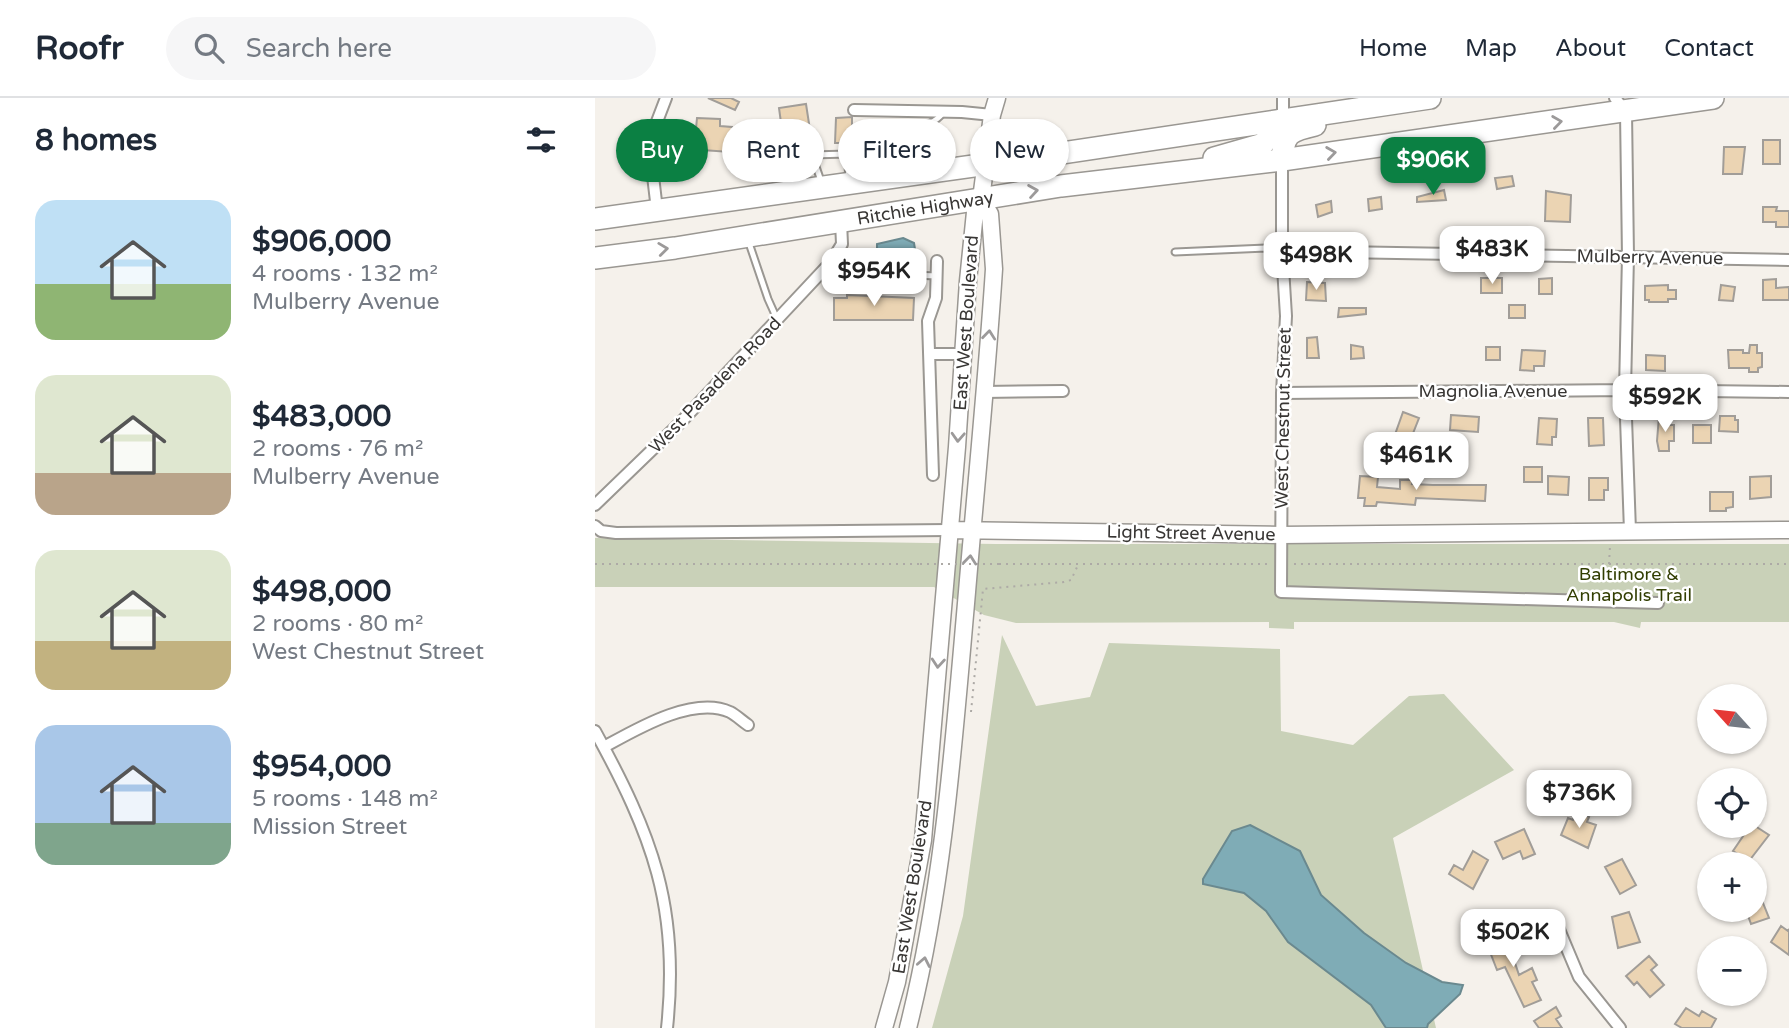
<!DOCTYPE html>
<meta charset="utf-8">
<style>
body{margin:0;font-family:"Varela Round",sans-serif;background:#f6f6f7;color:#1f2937;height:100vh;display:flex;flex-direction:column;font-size:26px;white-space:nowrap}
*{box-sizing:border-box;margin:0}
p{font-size:23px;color:#747a83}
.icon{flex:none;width:38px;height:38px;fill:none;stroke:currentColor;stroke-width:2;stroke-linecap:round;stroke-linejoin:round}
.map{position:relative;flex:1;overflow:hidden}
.side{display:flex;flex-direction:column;background:#fff;width:595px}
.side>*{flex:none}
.banner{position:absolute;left:21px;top:21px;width:665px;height:63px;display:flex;gap:14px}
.needle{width:46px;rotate:297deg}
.controls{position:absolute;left:1102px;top:586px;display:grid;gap:14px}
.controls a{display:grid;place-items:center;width:70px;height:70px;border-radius:50%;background:#fff;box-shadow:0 2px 5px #0004;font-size:35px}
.price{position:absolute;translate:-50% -60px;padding:0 16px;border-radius:14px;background:#fff;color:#222;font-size:23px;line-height:46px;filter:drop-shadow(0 2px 4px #0008)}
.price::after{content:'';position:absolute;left:50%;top:42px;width:21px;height:16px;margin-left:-10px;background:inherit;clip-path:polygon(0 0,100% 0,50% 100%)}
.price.selected{background:#0b8043;color:#fff}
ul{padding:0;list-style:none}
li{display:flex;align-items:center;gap:21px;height:175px;padding:0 35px}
li span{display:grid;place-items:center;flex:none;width:196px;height:140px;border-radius:21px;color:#555}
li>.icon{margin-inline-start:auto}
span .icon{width:84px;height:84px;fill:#fffc;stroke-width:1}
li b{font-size:30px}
h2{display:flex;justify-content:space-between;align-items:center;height:84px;padding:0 35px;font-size:30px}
.pill{padding:0 24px;border-radius:32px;background:#fff;box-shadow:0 2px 5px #0004;font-size:24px;line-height:63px}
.pill.selected{background:#0b8043;color:#fff}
header{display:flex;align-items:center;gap:42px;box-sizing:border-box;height:98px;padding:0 35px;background:#fff;border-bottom:2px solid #e0e1e3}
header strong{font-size:33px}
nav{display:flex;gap:38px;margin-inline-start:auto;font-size:24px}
.search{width:490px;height:63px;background:#f6f6f7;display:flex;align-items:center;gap:18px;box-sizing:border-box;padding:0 24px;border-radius:38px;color:#747a83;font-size:26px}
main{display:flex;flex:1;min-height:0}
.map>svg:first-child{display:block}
.green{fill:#c9d1b8}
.water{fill:#7facb6;stroke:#6a898f;stroke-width:2}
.building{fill:#ebd4b3;stroke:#a19d98;stroke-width:2}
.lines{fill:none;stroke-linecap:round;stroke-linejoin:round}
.lane-casing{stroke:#9a9792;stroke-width:9}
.street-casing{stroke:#9a9792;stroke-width:14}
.secondary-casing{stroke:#9a9792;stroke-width:19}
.highway-casing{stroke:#9a9792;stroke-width:24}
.path{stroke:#adaaa6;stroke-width:2;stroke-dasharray:2 5;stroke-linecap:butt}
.lane{stroke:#fff;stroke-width:5}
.street{stroke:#fff;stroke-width:10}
.secondary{stroke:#fff;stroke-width:16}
.highway{stroke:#fff;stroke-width:21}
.path-bridge{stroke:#adaaa6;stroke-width:2;stroke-dasharray:2 5;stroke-linecap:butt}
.oneway{stroke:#9c9a9a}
.labels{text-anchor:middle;stroke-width:5;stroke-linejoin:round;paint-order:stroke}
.street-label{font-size:18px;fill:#383634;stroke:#fff}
.park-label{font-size:18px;fill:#323e02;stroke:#fff}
</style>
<header>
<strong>Roofr</strong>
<div class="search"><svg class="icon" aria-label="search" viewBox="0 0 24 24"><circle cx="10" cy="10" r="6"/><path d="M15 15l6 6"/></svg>Search here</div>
<nav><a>Home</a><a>Map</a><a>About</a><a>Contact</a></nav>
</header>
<main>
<section class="side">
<h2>8 homes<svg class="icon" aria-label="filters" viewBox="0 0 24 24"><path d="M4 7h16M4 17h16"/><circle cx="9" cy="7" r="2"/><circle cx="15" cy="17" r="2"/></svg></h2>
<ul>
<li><span style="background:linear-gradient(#bfe0f5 60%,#8fb573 0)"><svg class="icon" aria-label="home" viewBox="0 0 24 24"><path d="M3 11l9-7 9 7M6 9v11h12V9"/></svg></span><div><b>$906,000</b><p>4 rooms · 132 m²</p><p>Mulberry Avenue</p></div></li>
<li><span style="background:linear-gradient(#dfe7d0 70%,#b9a48a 0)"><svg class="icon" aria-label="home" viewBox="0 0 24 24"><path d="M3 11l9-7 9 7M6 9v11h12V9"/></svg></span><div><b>$483,000</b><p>2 rooms · 76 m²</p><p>Mulberry Avenue</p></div></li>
<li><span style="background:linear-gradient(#dfe7d0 65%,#c2b280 0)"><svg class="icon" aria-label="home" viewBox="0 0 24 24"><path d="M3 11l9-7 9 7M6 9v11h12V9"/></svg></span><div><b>$498,000</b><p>2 rooms · 80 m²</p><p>West Chestnut Street</p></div></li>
<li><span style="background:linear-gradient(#a9c7e8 70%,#7fa58c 0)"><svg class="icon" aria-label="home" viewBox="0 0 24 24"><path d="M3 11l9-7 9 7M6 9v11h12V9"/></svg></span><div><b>$954,000</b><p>5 rooms · 148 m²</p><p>Mission Street</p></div></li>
</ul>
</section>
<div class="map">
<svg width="1194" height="930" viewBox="0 0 1194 930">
<rect width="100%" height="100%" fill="#f5f1eb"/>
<path class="green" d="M0,440L401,446H1194V524H1046L1045,530L1019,524H699V531L674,530V524L421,525L389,517L339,489H0Z
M407,537L441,608L495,599L514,545L685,551L686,633L758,647L814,598L849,596L919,672L798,740L841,930H337L368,818Z"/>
<path class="water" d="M308,140L319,145L320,151L315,160L282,159V146Z
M655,727L705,753L726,797L769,835L811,865L847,884L868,887L865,896L833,926L832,930H791L776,907L693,844L671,813L649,795L608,786V781L637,733Z"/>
<path class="building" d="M113,0H136L144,4L140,12Z
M211,6L215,32L194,35L187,32L184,10Z
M257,19V45H240L241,20Z
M102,20L125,21V28L137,29L135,54L93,51L94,41H100Z
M288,40L289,49L270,50L269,42Z
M1168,42H1185V66H1168Z
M1129,49H1150L1147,76H1128Z
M917,78L919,88L902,91L900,80Z
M849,92L851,102L822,104V99Z
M951,93L976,97L975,124L950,123Z
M786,99L787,111L774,113L773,101Z
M736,103L737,114L723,119L721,107Z
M1168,109H1182L1181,113H1194V129H1181V124H1168Z
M886,180H907V195H886Z
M957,180V196H944V181Z
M1181,181V190L1194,189V202H1168V182Z
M712,184L730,185L731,203L711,202Z
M1073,187V192H1081V201H1073V204H1054V202H1050V188Z
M1126,187L1140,189L1138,203L1124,202Z
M252,197L319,200L318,222H239V200H252Z
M914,207H930V220H914Z
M744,210H771V216L743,219Z
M722,239L724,260H712V240Z
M756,247L768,249L769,260L756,261Z
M1155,247H1162V255H1167V269L1163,270V274H1154V270H1134L1133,252H1148V255H1154Z
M891,249H905V262H891Z
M927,252L950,253L949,268H939V273L925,272Z
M1051,257L1070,258V273L1051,272Z
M808,314L824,320L815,343L819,344L816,352L797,345Z
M856,317L884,319L883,334L855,332Z
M1064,318L1073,319V327H1079V343H1074V353H1064L1062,343Z
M1125,318H1140V322H1143V334L1124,333Z
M944,320L962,321L961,339H957V347L942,346Z
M993,320H1008L1009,347L994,348Z
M1098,327H1116V345H1098Z
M929,369H947V384H929Z
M765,378L783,379L782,389L805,391V382H818L817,386L838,387H891L890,403L821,400L820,407L782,404L781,408H769L770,400H763Z
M953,378L974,379L973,397L953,396Z
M1176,378V399L1155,401V379Z
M994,380H1013V392H1009V402H994Z
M1115,394H1138V409L1131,410V413H1115Z
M981,714L994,719L992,724L1001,727L993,750L966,737L973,720L978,722Z
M1155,728H1160L1174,737L1154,763L1138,753Z
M929,731L940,756L928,761L925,753L908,761L900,744Z
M878,753L893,762L878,791L854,776L859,767L868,772Z
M1027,761L1041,787L1025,796L1010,769Z
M1160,785L1174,820L1156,826L1151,812H1160Z
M1034,814L1045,844L1023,850L1017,819Z
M1186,828L1193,833L1194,831V857L1176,844Z
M909,832L924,877L937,870L942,882L937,884L946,902L929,909L910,869L902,872L890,841Z
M1054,858L1062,867L1056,872L1069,887L1055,899L1042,884L1039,887L1031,878Z
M961,909L966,918L961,921L967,930H944L939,923Z
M1091,910L1104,918L1107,913L1121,921L1116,930H1087L1080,926Z"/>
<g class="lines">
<defs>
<path id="lane" d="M297,54L303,36C318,27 335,31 348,15
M252,56L297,54L302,74
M217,57L252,56L254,81
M58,73L98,69
M196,90L190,61L217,57L226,83
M153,142L173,201L182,221
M580,154L671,150L687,153
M231,169L242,174L342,178"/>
<path id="street" d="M1020,0L1031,14L1033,158L1030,292L1035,433
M259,12L367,14L397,17
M688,21V0
M687,62V153L691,218L687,295L686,494L1063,505
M62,112L58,78V34L71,0
M687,153L1194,162
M334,256H367
M388,294L468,293
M687,295L1030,292L1194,294
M338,377L333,223L341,200L342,163
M0,407L87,323L236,164L247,146L246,124
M0,428L6,433L21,435L354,432
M0,633C57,737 85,809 72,930
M9,649C40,632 98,597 135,614C141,617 147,623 153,627
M960,822L984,879L1025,930"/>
<path id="secondary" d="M354,432L686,437L1194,432
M289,930L302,884L328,742L362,349L373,183L380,114L386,101L397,17L402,0
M313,930C349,787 359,641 372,494C381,387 392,279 399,171L395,116L386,101"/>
<g id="highway">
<path d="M619,60L668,46L688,21"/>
<path d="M687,62C689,35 694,33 720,27"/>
<path d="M0,121L407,64L835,0"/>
<path id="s1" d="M0,160L80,150L466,88L687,62L1118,0"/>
</g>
</defs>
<use href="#lane" class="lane-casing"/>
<use href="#street" class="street-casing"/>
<use href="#secondary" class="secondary-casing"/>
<use href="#highway" class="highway-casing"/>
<path class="path" d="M0,466H325
M404,466H676
M699,466H1194
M1014,466L1015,448
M376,614L388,491L469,484L476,482L483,467"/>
<use href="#lane" class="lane"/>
<use href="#street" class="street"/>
<use href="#secondary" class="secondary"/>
<use href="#highway" class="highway"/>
<path class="path-bridge" d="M325,466H404"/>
</g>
<defs><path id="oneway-chevron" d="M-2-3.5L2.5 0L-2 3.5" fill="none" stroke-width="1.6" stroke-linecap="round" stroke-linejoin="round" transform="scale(1.75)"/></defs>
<g class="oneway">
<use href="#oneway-chevron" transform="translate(962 24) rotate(-8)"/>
<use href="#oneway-chevron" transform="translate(736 55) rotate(-8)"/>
<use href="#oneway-chevron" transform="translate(438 93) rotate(-9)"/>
<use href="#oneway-chevron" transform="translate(68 151) rotate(-7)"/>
<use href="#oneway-chevron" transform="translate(394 237) rotate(-84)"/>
<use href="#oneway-chevron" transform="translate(363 339) rotate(93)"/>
<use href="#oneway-chevron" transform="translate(375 462) rotate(-84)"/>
<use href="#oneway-chevron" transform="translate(343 565) rotate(95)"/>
<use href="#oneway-chevron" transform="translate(329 864) rotate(-79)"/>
</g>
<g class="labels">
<g class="street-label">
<text dy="6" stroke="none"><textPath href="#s1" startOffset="334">Ritchie Highway</textPath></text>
<text transform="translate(1055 159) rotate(1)" y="6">Mulberry Avenue</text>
<text transform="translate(371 225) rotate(-86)" y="6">East West Boulevard</text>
<text transform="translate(120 287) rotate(-46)" y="6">West Pasadena Road</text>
<text x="898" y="299">Magnolia Avenue</text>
<text transform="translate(688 320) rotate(-89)" y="6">West Chestnut Street</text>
<text transform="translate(596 435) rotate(1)" y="6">Light Street Avenue</text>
<text transform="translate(317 789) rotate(-81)" y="6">East West Boulevard</text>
</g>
<g class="park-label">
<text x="1034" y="482">Baltimore &amp;<tspan x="1034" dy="21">Annapolis Trail</tspan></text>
</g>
</g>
</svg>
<div class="controls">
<a><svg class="needle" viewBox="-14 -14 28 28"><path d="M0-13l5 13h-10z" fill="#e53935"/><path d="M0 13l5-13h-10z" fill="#747a83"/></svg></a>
<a><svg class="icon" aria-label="locate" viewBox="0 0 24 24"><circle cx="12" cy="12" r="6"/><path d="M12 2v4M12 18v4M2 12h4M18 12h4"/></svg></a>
<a>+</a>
<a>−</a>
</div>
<b class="price selected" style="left:838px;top:99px">$906K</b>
<b class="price" style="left:897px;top:188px">$483K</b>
<b class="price" style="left:721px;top:194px">$498K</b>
<b class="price" style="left:279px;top:210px">$954K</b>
<b class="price" style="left:1070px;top:336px">$592K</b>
<b class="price" style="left:821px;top:394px">$461K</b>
<b class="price" style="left:984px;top:732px">$736K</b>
<b class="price" style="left:918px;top:871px">$502K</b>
<div class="banner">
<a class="pill selected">Buy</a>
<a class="pill">Rent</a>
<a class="pill">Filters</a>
<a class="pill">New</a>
</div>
</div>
</main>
